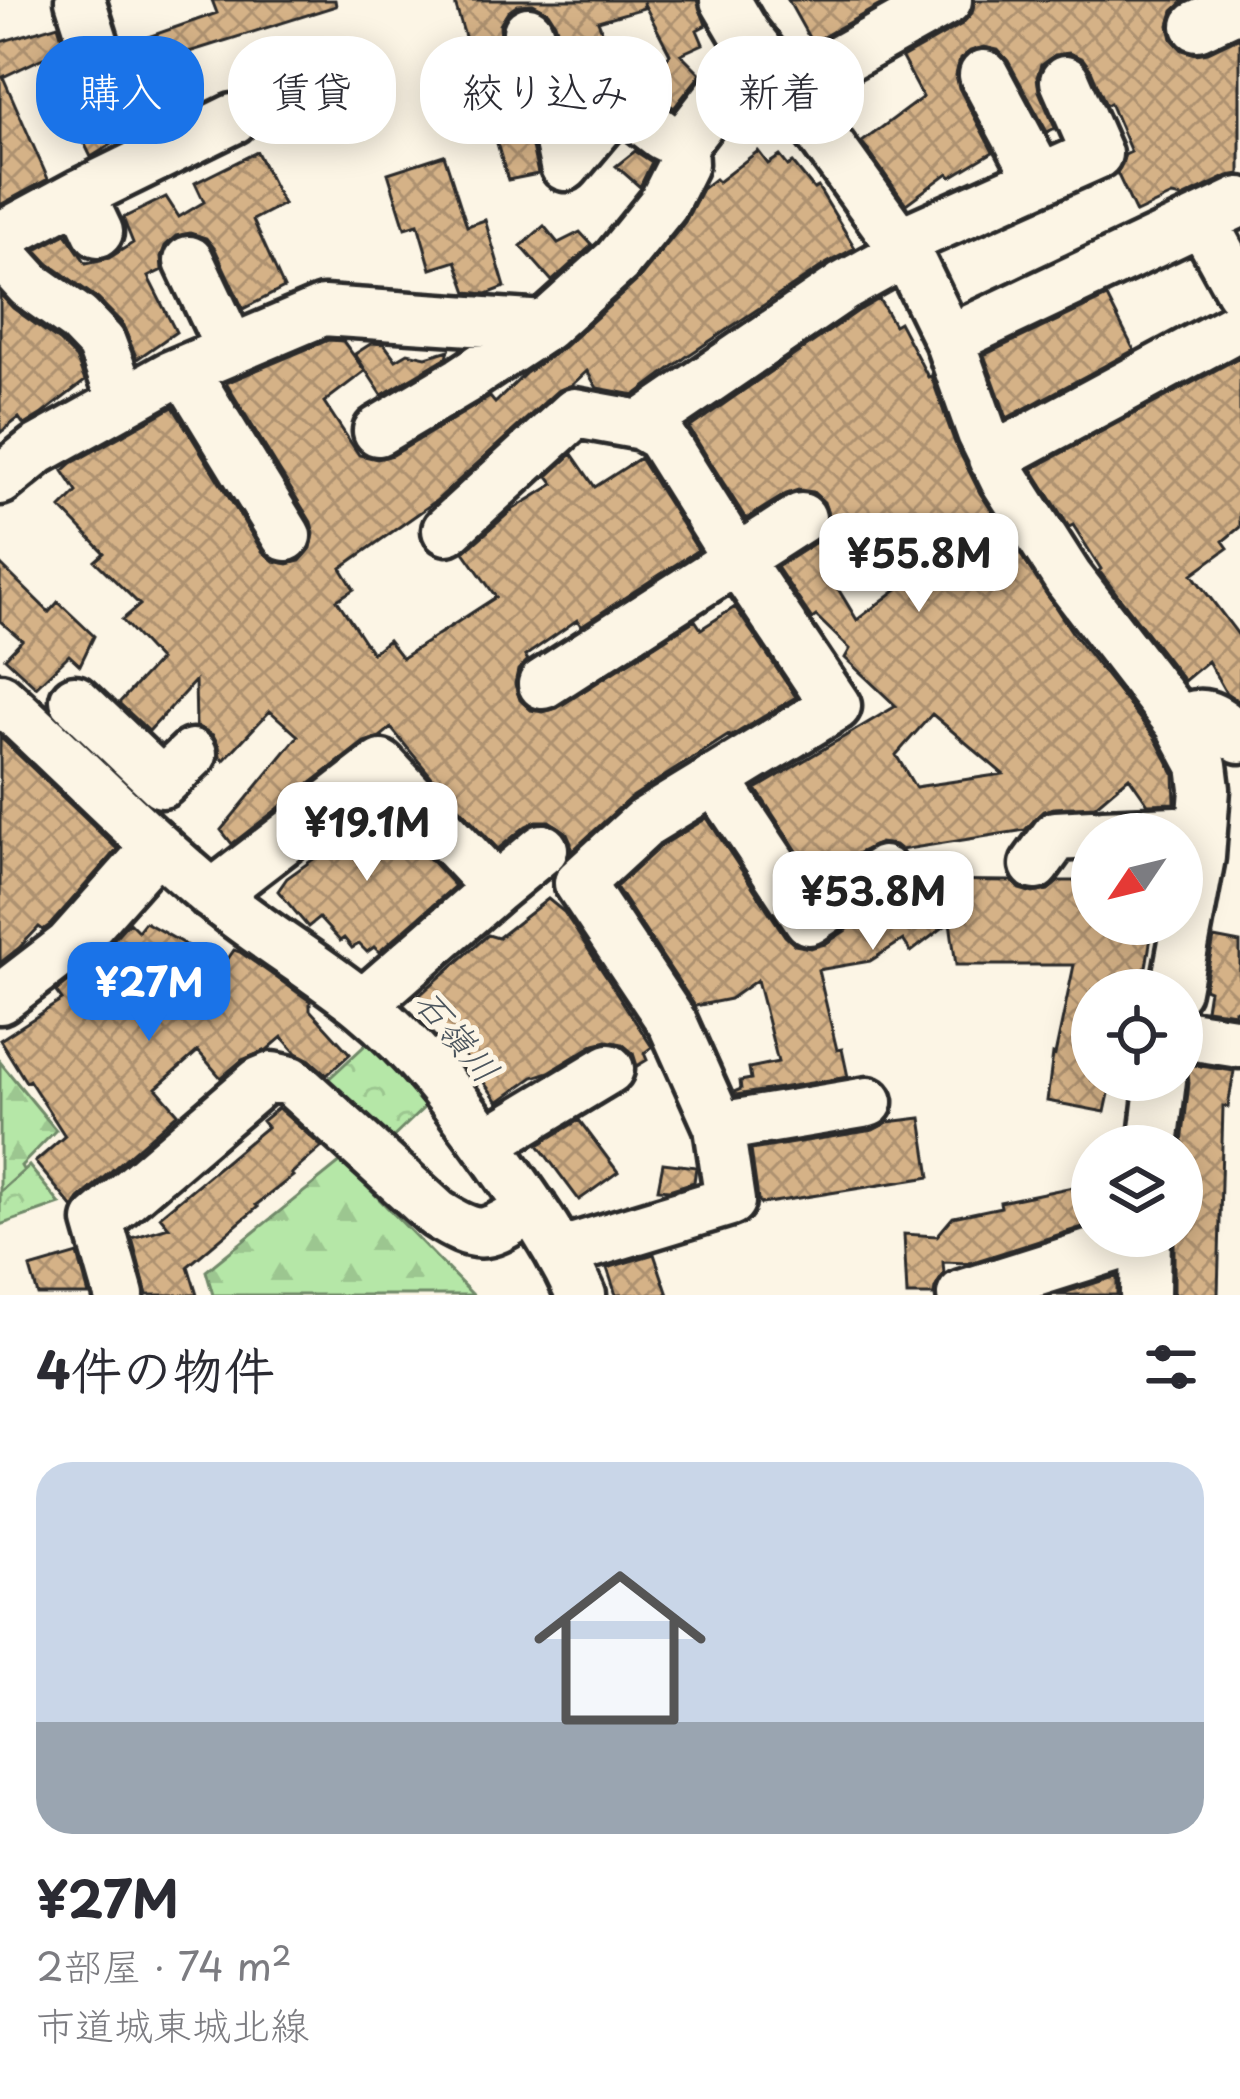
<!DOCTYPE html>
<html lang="ja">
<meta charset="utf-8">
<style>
body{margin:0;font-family:"Playpen Sans","Klee One",sans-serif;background:#f7f7f7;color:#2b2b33;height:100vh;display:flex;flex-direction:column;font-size:45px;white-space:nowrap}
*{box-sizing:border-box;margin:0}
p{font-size:39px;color:#7c7c81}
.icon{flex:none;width:66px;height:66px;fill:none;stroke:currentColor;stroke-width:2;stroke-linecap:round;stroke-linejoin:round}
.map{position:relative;height:1295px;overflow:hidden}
.panel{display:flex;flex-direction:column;background:#fff;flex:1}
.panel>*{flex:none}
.top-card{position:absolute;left:36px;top:36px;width:1170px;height:108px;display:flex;gap:24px}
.needle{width:78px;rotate:235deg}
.buttons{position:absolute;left:1071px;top:813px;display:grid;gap:24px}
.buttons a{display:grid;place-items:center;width:132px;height:132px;border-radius:50%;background:#fff;box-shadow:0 6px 30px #0003;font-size:60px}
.price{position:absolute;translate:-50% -102px;padding:0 27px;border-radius:24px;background:#fff;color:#222;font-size:39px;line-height:78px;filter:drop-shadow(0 3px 6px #0008)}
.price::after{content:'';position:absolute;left:50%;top:72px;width:36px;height:27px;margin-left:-18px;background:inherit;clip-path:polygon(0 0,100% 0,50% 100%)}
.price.on{background:#1a73e8;color:#fff}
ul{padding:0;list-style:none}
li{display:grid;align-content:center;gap:24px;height:636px;padding:0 36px}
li+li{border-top:3px solid #e1e1e2}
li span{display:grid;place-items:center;height:372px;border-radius:36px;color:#555}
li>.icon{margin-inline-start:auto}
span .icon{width:216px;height:216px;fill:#fffc;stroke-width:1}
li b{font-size:51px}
h2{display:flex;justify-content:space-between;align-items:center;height:144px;padding:0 36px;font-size:51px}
.pill{padding:0 42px;border-radius:48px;background:#fff;box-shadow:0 6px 30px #0003;font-size:42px;line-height:108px}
.pill.on{background:#1a73e8;color:#fff}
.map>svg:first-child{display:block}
.forest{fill:url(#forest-firs);stroke:#708969;stroke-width:3}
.park{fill:url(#park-crowns);stroke:#708969;stroke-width:3}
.building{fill:url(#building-cross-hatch);stroke:#2b2b2b;stroke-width:3;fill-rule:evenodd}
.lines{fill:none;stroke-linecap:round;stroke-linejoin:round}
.minor-casing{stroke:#2b2b2b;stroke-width:57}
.minor{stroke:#fcf5e5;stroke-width:48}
.labels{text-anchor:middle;stroke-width:10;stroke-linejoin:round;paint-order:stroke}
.water-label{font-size:36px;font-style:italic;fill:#4c565e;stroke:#fcf5e5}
</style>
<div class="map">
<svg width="1240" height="1295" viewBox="0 0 1240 1295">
<defs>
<pattern id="forest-firs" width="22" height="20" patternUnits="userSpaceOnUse" patternTransform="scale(3)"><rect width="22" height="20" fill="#b5e7a7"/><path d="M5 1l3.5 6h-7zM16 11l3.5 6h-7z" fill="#9cc690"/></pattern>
<pattern id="park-crowns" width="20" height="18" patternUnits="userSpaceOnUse" patternTransform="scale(3)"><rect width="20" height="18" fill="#b5e7a7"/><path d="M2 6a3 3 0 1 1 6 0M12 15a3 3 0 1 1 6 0" fill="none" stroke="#9cc690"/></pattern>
<pattern id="building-cross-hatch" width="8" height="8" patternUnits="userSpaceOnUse" patternTransform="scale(3)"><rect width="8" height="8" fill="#d5b287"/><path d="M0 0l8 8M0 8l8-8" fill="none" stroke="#ad916f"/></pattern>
</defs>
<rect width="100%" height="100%" fill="#fcf5e5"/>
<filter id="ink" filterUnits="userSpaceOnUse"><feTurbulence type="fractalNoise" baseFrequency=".00833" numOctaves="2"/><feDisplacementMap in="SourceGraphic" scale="24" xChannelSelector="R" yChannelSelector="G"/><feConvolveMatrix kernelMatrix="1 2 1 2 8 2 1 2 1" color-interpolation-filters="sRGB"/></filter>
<g filter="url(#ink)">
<path class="forest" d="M0,1062L56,1130L21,1166L40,1199L0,1213Z
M342,1161L473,1295H213L206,1271Z"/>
<path class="park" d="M373,1038L430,1102L383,1147L321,1086Z
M29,1166L60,1204L0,1225V1192Z"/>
<path class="building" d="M212,0H335L336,6L189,52L196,65L171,78L188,109L163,121L136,67L149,60L139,40L217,13Z
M454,0H697L706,25L697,30L703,44L681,54L701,74L674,108L645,86L670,54L643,2L644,8L598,21L619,74L608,76L587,96L584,92L579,95L555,23L548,12L533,4L518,5L508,12L500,25L501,40L525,115L538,174L508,180Z
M788,0H889L812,43Z
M975,0H1185L1173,11L1169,25L1172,39L1182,50L1196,54L1208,52L1240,37V174L1228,176L1182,198L1172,196L1136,213L1117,173L1125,155L1131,152L1110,103L1106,105L1091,70L1083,59L1069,53L1055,55L1041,65L1037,77L1039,91L1055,128L1047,132L1008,61L998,50L984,47L970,51L960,59L956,75L959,88L993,152L951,177L948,173L906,204L862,142L923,97L902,58L962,24L972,13Z
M58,25L65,48V68L70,83L85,98L98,96L125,136L91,157L43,58L3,77L48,179L0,205V42Z
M635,151L652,162L640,187L616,166Z
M758,151L768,164L780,156L788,166L793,163L814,189L818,187L855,248L827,263L686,357L635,395L597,388L587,371L572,385L557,391L436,501L341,568L354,589L337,600L372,653L388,640L402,658L496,597L464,552L512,510L554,484L548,476L572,454L595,487L640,458L698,550L581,626L577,620L525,656L528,660L518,670L515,684L520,700L531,710L543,712L557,708L695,620L701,629L735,607L796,697L730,737L729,735L629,799L571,852V843L566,832L549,821H537L526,826L498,849L440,787L391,728L380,737L364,742L232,844L221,830L298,736L270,711L224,760L220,756L219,746L213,735L196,726L195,681L149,731L119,703L159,660L122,620L140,605L95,561L104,553L61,508L77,492L63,471L72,463L173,407L262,551L274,561L288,564L300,561L311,548L314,534L311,522L226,383L328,340L343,341L365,371L324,402L359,455L377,459L393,455L490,397L495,403L526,373L564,347L639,279L685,222L702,189L715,179L718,182Z
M257,152L283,204L253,220L284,288L243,309L215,249L206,238L190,233L176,236L165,246L161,257L162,270L148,277L176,332L137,359L122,323L98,299L49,264L36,250L66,234L86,263L109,258L133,243L123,218L166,197L179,217L204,202L195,183Z
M444,155L467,226L485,220L505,287L487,294L467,292L456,261L431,269L418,224L405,228L388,173Z
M544,226L558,243L580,232L592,245L552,281L521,246Z
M0,294L13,308L59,341L76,358L85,381L42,414L24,425L19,418L0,433Z
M1107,297L1134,350L1007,418L984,355Z
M879,299L894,325L899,322L928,377L931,376L955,443L980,493L1074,635L1155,738L1174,774L1175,803L1148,804L1129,777L1095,806L1054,808L1043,811L1025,830L901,850L895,845L880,843L846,859L817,881L756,789L896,706L845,658L850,649L816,616L812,619L777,567L816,542L826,532L829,518L824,502L813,492L798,490L786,494L746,519L689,428L858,311ZM910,520L936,559L857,620L823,564ZM932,714L1003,774L915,787L896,755Z
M372,343L384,344L396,360L408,353L426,357L449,350L447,357L382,395L355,354Z
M1240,357V527L1223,541L1228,548L1192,574L1240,637V702L1226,693L1208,661L1184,681L1099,571L1101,569L1073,525L1069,527L1032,469Z
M0,564L49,612L58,602L94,636L80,665L69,655L36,687L5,658L22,640L0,621Z
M0,737L117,849L50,925L43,930L39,927L19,948L0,963Z
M378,803L455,886L379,952L374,947L367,952L359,944L352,948L344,938L340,941L319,918L308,927L278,891L287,878L350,833L346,828Z
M707,818L785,936L795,945L810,948L825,944L899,895L909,880L1012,881L1019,889L1033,893L1048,890L1059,881H1092V924H1143L1151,937L1144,979L1135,980L1133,990H1092V1080H1112L1105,1112L1047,1101L1053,1054L1055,1055L1074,965H956L950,922L911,952L903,940L870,961L818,970L837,1050L842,1049L848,1077L736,1095L734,1092L741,1089L740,1081L751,1079L749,1068L778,1062L757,980L730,999L695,1006L616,887L661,846Z
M548,899L564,912L652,1047L644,1053L647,1060L637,1066L633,1053L622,1044L607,1041L595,1044L549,1072L533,1077L498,1102L459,1048L416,998L488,935L498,938Z
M129,922L138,931L145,922L223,966L234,950L240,952L310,1001V1010L350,1054L327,1075L310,1060L296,1053L282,1037L267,1050L242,1060L221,1078L198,1051L156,1088L178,1113L79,1199L73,1208L35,1162L65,1136L29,1080L26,1082L0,1040L62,1000L56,992L90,965Z
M1214,938L1240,943V1011L1235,1010V1013L1206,1009L1209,990L1204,988Z
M1187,1064L1234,1071L1228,1107L1223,1106L1218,1295H1174V1236H1182V1144L1189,1083Z
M278,1108L322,1147L291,1174L293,1176L256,1205L258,1207L188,1266L197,1295H147L132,1238L169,1227L160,1216L267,1127L262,1121Z
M921,1118L930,1177L761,1204L758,1199L751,1150L873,1130L888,1122Z
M579,1120L618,1172L579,1200L538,1145Z
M663,1163L696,1167L694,1182L669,1190L658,1189Z
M1092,1183V1224L970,1263L943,1262L944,1274L935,1288L934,1295H907L904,1234L937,1236L953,1217L1001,1207L1000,1202Z
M78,1254L89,1295H38L30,1268Z
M654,1254L668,1295H616L607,1268Z
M1117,1276V1295H1057Z"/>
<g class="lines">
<defs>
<path id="minor" d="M80,0L94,44V68
M725,0L745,34L790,91L906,252L949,340L982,433L1004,478L1068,578L1179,722L1202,765L1205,789L1200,857L1175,990
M1197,26L1240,6
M528,32L553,108L565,166L619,102L662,135L682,145
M984,75L1040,179
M790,91L810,77L947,0
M80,194L98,232
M1202,221L1240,290
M0,237L80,194L233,119
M900,242L1097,154L1065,81
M0,252L30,285L78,319L101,343L123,402
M189,261L231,350
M949,340L1240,202
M184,370L286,536
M641,425L843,287L906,252
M378,431L462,381L545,326
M993,458L1240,325
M0,480L37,450L172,375L323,311L545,326L617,261L663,204L683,164L682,145L740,70L759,53
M447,530L575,413L641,425L660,436L737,559L836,706L644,823L579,883L673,1024L719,1127L730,1201L562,1252
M543,684L801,518
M0,698C72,764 140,835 215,897C262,936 315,966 363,1005C418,1050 459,1105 500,1163C532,1208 558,1244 581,1295
M75,700L162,783L192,754
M1179,722C1206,705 1217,721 1240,738
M715,779L809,920L883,871
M1103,834L1176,831L1201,834
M1035,865L1056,836L1092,834
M496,888L543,849
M212,895L381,765L496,888L363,1004
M0,999L69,946L157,847
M1182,1034L1240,1043
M719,1127L868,1102
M486,1143L609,1069
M1153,1146L1161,1080
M119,1295L98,1221L260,1082L272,1077L291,1081L437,1214C484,1244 487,1234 532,1208
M962,1295L1146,1237
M1145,1295L1146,1236"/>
</defs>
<use href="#minor" class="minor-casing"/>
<use href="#minor" class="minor"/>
</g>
</g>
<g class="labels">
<g class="water-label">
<text transform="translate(457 1036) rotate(50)" y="13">石嶺川</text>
</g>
</g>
</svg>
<div class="buttons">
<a><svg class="needle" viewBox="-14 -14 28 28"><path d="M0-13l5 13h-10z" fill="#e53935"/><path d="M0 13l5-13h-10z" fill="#7c7c81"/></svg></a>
<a><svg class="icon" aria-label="locate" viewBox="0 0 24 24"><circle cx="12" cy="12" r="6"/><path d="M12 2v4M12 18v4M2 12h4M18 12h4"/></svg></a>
<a><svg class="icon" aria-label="layers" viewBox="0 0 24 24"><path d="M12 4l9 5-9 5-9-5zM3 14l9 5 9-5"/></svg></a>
</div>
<b class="price" style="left:919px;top:615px">¥55.8M</b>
<b class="price" style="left:367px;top:884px">¥19.1M</b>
<b class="price" style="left:873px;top:953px">¥53.8M</b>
<b class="price on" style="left:149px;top:1044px">¥27M</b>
<div class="top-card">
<a class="pill on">購入</a>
<a class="pill">賃貸</a>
<a class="pill">絞り込み</a>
<a class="pill">新着</a>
</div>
</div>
<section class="panel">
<h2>4件の物件<svg class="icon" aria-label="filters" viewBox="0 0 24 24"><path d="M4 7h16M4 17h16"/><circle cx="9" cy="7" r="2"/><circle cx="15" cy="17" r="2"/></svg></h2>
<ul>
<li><span style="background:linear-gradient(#c9d6e8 70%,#9aa5b1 0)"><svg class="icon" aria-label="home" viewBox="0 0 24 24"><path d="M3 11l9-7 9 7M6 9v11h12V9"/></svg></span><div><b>¥27M</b><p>2部屋 · 74 m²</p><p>市道城東城北線</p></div></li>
</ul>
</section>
